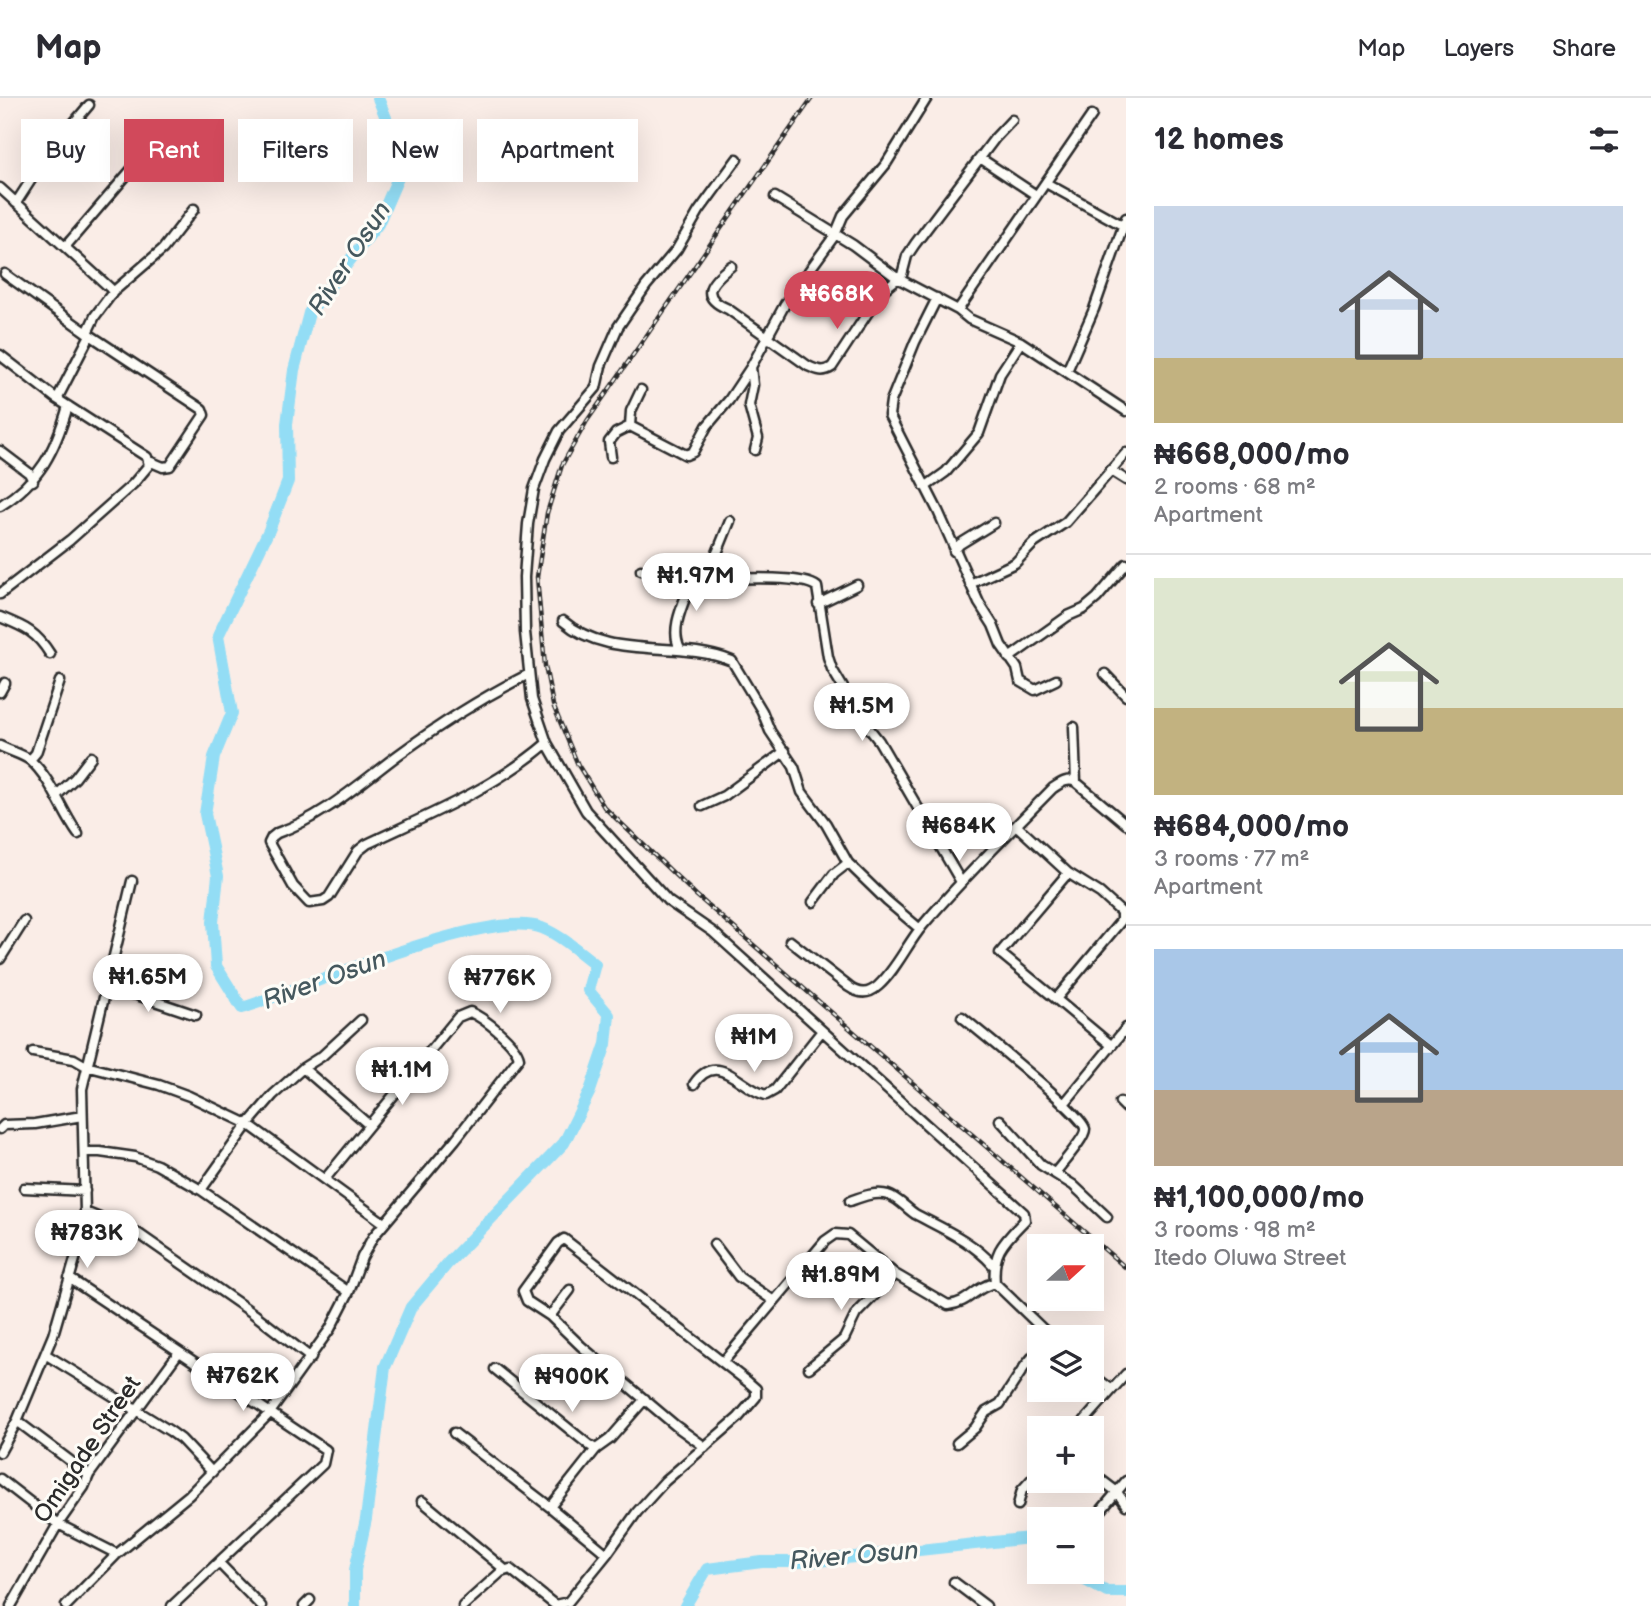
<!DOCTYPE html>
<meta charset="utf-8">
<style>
body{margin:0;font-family:"Balsamiq Sans",sans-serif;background:#f7f7f7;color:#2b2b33;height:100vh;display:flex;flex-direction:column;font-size:26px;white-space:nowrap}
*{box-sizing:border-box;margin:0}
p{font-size:23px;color:#7c7c81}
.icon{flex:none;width:38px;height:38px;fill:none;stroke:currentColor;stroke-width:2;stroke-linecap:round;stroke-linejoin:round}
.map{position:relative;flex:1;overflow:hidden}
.side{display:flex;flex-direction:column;background:#fff;width:525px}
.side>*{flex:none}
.banner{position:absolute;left:21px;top:21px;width:665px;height:63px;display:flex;gap:14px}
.needle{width:46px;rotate:69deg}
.controls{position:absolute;left:1027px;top:1136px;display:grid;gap:14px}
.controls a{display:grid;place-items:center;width:77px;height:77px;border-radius:0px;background:#fff;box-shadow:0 7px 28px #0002;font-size:35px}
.price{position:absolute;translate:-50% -60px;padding:0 16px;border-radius:24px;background:#fff;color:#222;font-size:23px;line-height:46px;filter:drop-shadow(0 2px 4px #0008)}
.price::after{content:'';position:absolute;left:50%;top:42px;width:21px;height:16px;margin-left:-10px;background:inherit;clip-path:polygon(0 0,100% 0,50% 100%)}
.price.current{background:#d1495b;color:#fff}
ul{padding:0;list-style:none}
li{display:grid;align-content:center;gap:14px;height:371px;padding:0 28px}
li+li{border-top:2px solid #e1e1e2}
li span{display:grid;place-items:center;height:217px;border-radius:0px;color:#555}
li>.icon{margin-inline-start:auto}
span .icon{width:126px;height:126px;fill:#fffc;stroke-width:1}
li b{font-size:30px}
h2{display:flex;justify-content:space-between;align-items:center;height:84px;padding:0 28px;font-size:30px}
.tag{padding:0 24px;border-radius:0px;background:#fff;box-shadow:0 7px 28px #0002;font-size:24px;line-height:63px}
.tag.current{background:#d1495b;color:#fff}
header{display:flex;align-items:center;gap:42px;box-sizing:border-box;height:98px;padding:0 35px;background:#fff;border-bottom:2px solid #e1e1e2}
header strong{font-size:33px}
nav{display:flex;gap:38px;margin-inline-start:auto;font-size:24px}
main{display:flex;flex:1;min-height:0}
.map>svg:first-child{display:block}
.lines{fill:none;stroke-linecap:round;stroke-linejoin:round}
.river{stroke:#93ddf5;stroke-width:12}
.minor-casing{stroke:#2b2b2b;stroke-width:13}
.minor{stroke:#fdfcf7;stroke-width:8}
.rail-casing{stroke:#2b2b2b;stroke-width:4.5}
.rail{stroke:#fdfcf7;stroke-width:2;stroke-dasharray:5;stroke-linecap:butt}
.labels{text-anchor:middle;stroke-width:6;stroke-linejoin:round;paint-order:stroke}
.street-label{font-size:24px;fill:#2b2b2b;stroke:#fdfcf7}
.water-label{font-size:26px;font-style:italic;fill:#45585e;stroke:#fdfcf7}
</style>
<header>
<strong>Map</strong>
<nav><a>Map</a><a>Layers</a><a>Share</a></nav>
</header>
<main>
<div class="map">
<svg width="1126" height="1508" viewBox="0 0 1126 1508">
<rect width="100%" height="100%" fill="#faede7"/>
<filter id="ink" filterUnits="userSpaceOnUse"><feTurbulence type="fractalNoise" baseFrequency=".0143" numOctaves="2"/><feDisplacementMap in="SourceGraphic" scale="14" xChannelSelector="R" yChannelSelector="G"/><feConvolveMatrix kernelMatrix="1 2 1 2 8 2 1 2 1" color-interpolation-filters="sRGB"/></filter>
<g filter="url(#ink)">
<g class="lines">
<path class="river" d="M1070,1474L1107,1494H1126
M355,1508V1472L366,1421L385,1269L411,1209L448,1165L564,1045L590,993L606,946L609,917L588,892L595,866C579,854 562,838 542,830C488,809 304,891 242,910L216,868L213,824L218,778L205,716L214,659L232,615L218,538L269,432L288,383L287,326L294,272L309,215L378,126L400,75L386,20L378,0
M685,1508L707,1471L762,1464H808L1030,1440L1040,1450"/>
<defs>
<path id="minor" d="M980,60L1036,97
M737,61L699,113L677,151L646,188L618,229L601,268L596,290L559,333L545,361L534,391L528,426L524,479L525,534L532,601L547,645L586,713L668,803L713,834L1024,1115L1025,1122C1004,1144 992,1153 995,1185L1051,1239
M1046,85L1122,127
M0,90L110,190L113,194L95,218L87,235
M775,99L853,147L897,180L958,212L969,221L1021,244L1126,313
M16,105L49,54L89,7
M65,149L137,65
M731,168C712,183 697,198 728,211L808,268C817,272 823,275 832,269L882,193L902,177L907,158L915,146L995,40L1012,22
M5,176L90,237L202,311L204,317L170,368L163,369L149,363
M113,194L163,151L194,111
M937,200L915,244L891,303L889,317L938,413L979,505L993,527L1001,547L1017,570L1020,583L1035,592L1056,582
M958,212L1092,17
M0,257L57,301L147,359L149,367L133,386L70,442L0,496
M751,269L753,287L749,307L758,340L755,352
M1067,273L1094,211L1126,120
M57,301L90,237
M630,328L631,313L641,292
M0,353L29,375L33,383
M611,359L609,344L616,335L630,328L686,357L693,354L707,328L729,302L751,269L785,206L835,137L843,118L886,66L927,0
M1110,372L1126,382
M925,389L946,374L979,335L1000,276L1021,244
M0,408C40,383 55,353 68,308
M954,453L960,446L994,425
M641,472C658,476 677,482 694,482C718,482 801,475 817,489L828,559L832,571L861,620L879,643L961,784
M703,481L717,455L730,423
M970,486L1015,465L1033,446L1066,424L1126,355
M818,506L857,487
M0,519C24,529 36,533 50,556
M563,523C609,563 677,541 732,563L762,613L770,633L794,669L802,694L826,726L848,765L887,803L920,831
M680,551C669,530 685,503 692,482
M1009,560L1068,518L1084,511L1097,500L1126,466
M529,576C483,599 439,627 398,657C359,686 323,719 277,735L272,739L269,745L293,788L309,805L323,803L329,799L358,753L367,746C428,717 495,690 547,645
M1105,576L1126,598
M0,594L5,585
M1074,629L1076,684
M0,648C9,653 22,656 30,662C51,680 62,714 78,736
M30,662L36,655L60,583
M57,697L75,680L91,659
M702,708L724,698L785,653
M1017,728L1068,775L1100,795L1121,814V823L1056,901L1111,947
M813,804L834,776L848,765
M790,843L849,889C859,896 868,897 878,888C896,872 907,846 923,827C964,779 1009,735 1053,690C1061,685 1067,680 1076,684L1126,726
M0,861L24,823
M107,890L137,897L196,917
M1056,901L1000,855L1068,775
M962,919C979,933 1085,1018 1085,1031C1086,1039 1060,1068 1055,1075
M33,954L74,961L86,968L159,987L189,998L248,1026L384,1125
M303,970L369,1027
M694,986C718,951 740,991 766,997L775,992L821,934
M1120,1004L1126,1010
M1064,1006L1126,930
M1000,1022L1041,1067L1073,1087L1107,1119
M0,1031L4,1027L35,1026L82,1018
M85,1054H100L135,1059L157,1067L201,1092L349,1194
M24,1090L85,1093
M201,1092L248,1026L273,997L303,970L322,958L361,922
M850,1103C861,1099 876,1093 888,1097C898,1100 906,1110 915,1116C943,1131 972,1143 993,1167
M85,1114L139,1136L254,1216L311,1260
M714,1146L739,1179L774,1203
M69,1180L326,1352L323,1366L172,1508
M570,1192L550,1218L581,1248L676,1328L705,1349
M45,1256L170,1333L181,1341L212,1374
M723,1264L825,1143L835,1136L848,1137L895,1176L948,1207C970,1205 974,1189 995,1185
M809,1270L844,1241L856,1216L895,1176
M495,1271L589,1347L596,1351L610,1341L645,1301
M1092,1277L1111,1291
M17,1323L89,1377
M1078,1330L1126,1276
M454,1335L550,1409
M957,1345L975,1330L986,1314L1000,1306L1025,1268L1040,1250
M596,1351L550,1409L607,1456
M0,1354L17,1323L53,1237L80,1144L85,1114L82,991L132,783
M1092,1375L1117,1394L1126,1407
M0,1381L58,1426L117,1456
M422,1403L504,1471
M1018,1407L1022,1392L1040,1372
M1098,1416L1126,1383
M219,1465L261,1508
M954,1484L986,1508
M11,1508L58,1426L84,1389L89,1377L179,1254
M66,1508L117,1456L189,1397L269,1316L330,1231L349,1194L362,1159L373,1139L455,1042L519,960C516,945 484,920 470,914L458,919L325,1081
M304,1508L310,1502
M463,1508L501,1474L510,1471L555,1507L568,1504L607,1456L637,1414L665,1383L738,1320L756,1299V1291L748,1284L564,1141L558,1145L523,1193L527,1203L550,1218"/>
</defs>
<use href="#minor" class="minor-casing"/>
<use href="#minor" class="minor"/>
<defs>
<path id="rail" d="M812,0L587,323L562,367L547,415L537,479L545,568L553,607L578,667L604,709L696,797L1126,1170"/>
</defs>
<use href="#rail" class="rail-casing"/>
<use href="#rail" class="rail"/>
</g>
</g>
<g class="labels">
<g class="street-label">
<text transform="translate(87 1351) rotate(-56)" y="8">Omigade Street</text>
</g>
<g class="water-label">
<text transform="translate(349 160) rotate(-57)" y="9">River Osun</text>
<text transform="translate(324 881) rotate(-20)" y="9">River Osun</text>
<text transform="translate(854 1457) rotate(-5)" y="9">River Osun</text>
</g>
</g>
</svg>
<div class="controls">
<a><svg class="needle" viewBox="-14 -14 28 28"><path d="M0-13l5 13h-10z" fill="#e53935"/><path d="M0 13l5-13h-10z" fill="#7c7c81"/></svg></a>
<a><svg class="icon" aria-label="layers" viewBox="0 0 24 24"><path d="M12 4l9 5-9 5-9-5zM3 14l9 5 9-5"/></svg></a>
<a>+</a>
<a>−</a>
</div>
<b class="price current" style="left:837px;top:233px">₦668K</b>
<b class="price" style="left:696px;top:515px">₦1.97M</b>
<b class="price" style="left:862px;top:645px">₦1.5M</b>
<b class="price" style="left:959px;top:765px">₦684K</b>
<b class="price" style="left:148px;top:916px">₦1.65M</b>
<b class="price" style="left:500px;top:917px">₦776K</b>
<b class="price" style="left:754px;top:976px">₦1M</b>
<b class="price" style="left:402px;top:1009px">₦1.1M</b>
<b class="price" style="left:87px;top:1172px">₦783K</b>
<b class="price" style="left:841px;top:1214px">₦1.89M</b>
<b class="price" style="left:243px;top:1315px">₦762K</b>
<b class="price" style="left:572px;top:1316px">₦900K</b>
<div class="banner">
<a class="tag">Buy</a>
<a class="tag current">Rent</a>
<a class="tag">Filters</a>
<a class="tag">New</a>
<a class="tag">Apartment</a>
</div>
</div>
<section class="side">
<h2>12 homes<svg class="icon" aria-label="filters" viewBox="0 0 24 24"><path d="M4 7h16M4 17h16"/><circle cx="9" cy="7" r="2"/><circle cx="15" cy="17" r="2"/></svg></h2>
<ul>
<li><span style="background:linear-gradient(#c9d6e8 70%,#c2b280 0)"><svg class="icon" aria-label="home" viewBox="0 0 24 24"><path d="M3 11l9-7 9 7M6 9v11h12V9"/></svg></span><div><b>₦668,000/mo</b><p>2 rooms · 68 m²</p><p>Apartment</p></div></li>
<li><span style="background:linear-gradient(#dfe7d0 60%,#c2b280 0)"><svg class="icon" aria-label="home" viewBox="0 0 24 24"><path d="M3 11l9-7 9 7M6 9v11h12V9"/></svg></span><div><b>₦684,000/mo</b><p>3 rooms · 77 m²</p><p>Apartment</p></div></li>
<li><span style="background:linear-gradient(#a9c7e8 65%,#b9a48a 0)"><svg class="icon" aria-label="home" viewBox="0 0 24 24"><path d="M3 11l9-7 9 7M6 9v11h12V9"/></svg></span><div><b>₦1,100,000/mo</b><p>3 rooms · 98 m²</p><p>Itedo Oluwa Street</p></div></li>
</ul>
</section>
</main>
